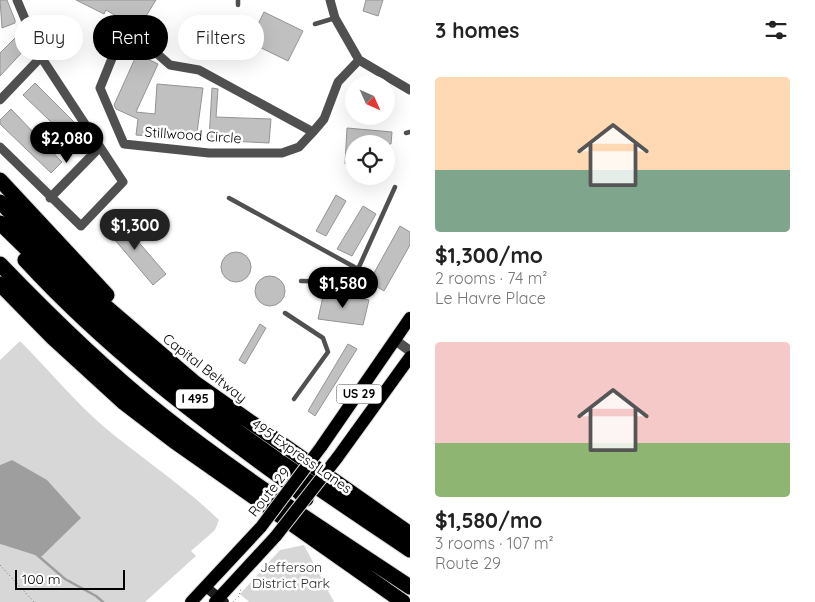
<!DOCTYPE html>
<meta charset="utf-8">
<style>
body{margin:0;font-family:Quicksand,sans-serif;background:#f6f6f6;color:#222;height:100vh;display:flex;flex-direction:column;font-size:19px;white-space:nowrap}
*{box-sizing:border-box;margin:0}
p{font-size:16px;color:#767676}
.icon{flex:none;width:28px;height:28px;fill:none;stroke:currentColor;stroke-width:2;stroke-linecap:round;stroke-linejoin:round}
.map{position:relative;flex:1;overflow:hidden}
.panel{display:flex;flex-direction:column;background:#fff;width:405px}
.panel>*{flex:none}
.top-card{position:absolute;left:15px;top:15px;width:320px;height:45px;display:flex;gap:10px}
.needle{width:32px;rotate:135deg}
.tools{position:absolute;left:345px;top:75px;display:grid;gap:10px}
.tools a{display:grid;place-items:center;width:50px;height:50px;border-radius:50%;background:#fff;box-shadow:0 5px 20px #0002;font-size:25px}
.scale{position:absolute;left:15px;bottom:12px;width:110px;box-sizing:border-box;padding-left:5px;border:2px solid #000;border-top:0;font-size:14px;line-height:18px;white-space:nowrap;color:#000;-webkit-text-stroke:4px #fff;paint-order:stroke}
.price{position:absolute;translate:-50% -42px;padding:0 11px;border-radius:18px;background:#000;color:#fff;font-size:16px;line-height:32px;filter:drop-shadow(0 1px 2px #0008)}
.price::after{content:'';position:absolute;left:50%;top:30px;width:15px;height:11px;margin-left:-8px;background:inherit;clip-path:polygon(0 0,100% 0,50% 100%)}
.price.current{background:#222;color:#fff}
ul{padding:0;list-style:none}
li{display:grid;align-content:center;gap:10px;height:265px;padding:0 25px}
li span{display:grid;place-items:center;height:155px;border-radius:5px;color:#555}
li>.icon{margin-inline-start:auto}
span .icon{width:90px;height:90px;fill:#fffc;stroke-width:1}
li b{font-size:21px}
h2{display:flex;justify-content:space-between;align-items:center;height:60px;padding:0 25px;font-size:21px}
.pill{padding:0 18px;border-radius:22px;background:#fff;box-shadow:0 5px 20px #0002;font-size:18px;line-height:45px}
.pill.current{background:#000;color:#fff}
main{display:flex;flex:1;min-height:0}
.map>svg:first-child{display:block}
.green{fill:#d7d7d7}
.water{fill:#9e9e9e}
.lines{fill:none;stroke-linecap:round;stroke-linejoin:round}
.stream{stroke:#9e9e9e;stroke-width:2.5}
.building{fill:#c0c0c0;stroke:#949494}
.primary-casing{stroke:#dbdbdb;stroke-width:14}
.motorway-casing{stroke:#dbdbdb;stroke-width:17}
.path{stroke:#727272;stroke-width:1;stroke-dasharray:1 2.5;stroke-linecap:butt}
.service{stroke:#505050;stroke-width:4.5}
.minor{stroke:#505050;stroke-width:9}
.tertiary{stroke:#505050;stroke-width:10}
.secondary{stroke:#1d1d1d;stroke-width:10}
.primary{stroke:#000;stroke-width:12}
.motorway{stroke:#000;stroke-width:15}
.primary-bridge-casing{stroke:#dbdbdb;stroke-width:14;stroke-linecap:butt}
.primary-bridge{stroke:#000;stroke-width:12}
.labels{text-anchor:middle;stroke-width:5;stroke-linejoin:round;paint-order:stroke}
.shield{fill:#fff;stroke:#4c4c4c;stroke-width:1}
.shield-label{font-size:12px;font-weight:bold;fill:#000}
.street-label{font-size:14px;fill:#000;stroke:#fff}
.park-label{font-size:14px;fill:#2e2e2e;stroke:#fff}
</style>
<main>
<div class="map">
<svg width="410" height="602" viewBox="0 0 410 602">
<rect width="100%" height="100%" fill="#fff"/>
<path class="green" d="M20,341C48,369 73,400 103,426C141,458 183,485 219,520L215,530L191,551L196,556L145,602H0V544L41,557L12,460L0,465V360Z
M304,545L334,602H249L240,594L280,550Z"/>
<path class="water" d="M12,460L47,480L81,518L41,557L0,544V465Z"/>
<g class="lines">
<path class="stream" d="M36,554L65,579L96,596L103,602"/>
</g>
<path class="building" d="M0,0H7L15,20V23L2,28Z
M76,0H156L138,29L106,10L104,14Z
M366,0H383L378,16L363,11Z
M264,12L303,31L288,61L249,42Z
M18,35L29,45L0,76V53Z
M137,54L158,64L136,112L155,114L157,84L203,88L196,140L136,135L138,119L116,109L114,105Z
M35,83L80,128L86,137L77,147L23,95Z
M212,88L218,89L216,117L271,119L269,143L209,140Z
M11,109L62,162L51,173L0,124V120Z
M347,128L392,132L391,144H354V165L345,164Z
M336,195L346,201L326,236L316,231Z
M363,206L376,214L352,256L337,249Z
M117,217L166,274L153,285L104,227Z
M400,226L410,232V245L384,291L369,282Z
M221 267a15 15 0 1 1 30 0a15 15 0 1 1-30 0Z
M255 291a15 15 0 1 1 30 0a15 15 0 1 1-30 0Z
M324,292L369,300L363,325L318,319Z
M260,324L266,328L245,364L239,360Z
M348,344L357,349L315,416L308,411Z"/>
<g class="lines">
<defs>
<path id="primary" d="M321,447L410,318
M337,458L410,357
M191,602L261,527
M215,602L276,536"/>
<path id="motorway" d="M0,180L107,295
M0,202L104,305L195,383L410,534
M0,223C56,277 111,334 172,382C248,442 330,496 410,550
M25,260C105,347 197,417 293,486L306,499
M0,264C51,317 103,368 161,414C240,477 326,531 410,587
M0,284L53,338L123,402L174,441L403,602"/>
</defs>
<use href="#primary" class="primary-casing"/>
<use href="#motorway" class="motorway-casing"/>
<path class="path" d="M0,565L34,602
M233,602L239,596L241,589"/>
<path class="service" d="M238,0V5
M315,24L335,18
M406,133L410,132
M229,198L358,269
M301,281L348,282L354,278L395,187
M285,313L323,338L328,352L294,399"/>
<path class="minor" d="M330,0L335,18L359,60L410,90
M130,39L153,50L170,65L199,70L313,132L299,147L282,153H209L124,144L100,88L119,41Z
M0,100L41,57
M313,132L324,119L338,82L359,60
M0,147L81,226L123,182L41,57L17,0
M50,198L100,147"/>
<path class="tertiary" d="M395,340L410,351"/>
<path class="secondary" d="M206,587L224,602"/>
<use href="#primary" class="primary"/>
<use href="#motorway" class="motorway"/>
<defs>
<path id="primary-bridge" d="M261,527L321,447
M276,536L337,458"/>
</defs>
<use href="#primary-bridge" class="primary-bridge-casing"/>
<use href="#primary-bridge" class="primary-bridge"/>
</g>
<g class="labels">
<g class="shield">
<rect x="336.5" y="384.5" width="45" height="19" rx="4"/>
<rect x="176" y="389.5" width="38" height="19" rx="4"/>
</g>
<g class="shield-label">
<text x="359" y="398">US 29</text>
<text x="195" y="403">I 495</text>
</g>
<g class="street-label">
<text transform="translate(193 135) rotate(4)" y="5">Stillwood Circle</text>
<text transform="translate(205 368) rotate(38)" y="5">Capital Beltway</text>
<text transform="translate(302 456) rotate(35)" y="5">495 Express Lanes</text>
<text transform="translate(269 492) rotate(-52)" y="5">Route 29</text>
</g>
<g class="park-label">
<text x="291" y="572">Jefferson<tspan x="291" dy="16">District Park</tspan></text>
</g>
</g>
</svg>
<div class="tools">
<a><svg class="needle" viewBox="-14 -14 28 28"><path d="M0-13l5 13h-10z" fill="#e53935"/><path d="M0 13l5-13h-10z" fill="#767676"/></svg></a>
<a><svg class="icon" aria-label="locate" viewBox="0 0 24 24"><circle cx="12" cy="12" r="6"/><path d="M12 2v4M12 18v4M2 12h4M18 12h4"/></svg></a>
</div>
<div class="scale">100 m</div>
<b class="price" style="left:67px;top:164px">$2,080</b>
<b class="price current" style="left:135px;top:251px">$1,300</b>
<b class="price" style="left:343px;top:309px">$1,580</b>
<div class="top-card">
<a class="pill">Buy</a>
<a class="pill current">Rent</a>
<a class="pill">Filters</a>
</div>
</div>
<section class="panel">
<h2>3 homes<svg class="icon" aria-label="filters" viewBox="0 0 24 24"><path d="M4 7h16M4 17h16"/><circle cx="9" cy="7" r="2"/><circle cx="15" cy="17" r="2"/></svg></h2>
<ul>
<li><span style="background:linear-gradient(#ffd9b3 60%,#7fa58c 0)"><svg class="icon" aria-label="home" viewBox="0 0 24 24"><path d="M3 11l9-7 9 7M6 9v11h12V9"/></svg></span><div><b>$1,300/mo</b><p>2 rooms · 74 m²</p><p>Le Havre Place</p></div></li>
<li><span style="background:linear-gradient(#f6c9c9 65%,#8fb573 0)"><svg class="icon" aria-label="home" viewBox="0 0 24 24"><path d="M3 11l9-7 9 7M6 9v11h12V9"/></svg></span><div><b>$1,580/mo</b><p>3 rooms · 107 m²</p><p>Route 29</p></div></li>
</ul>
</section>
</main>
